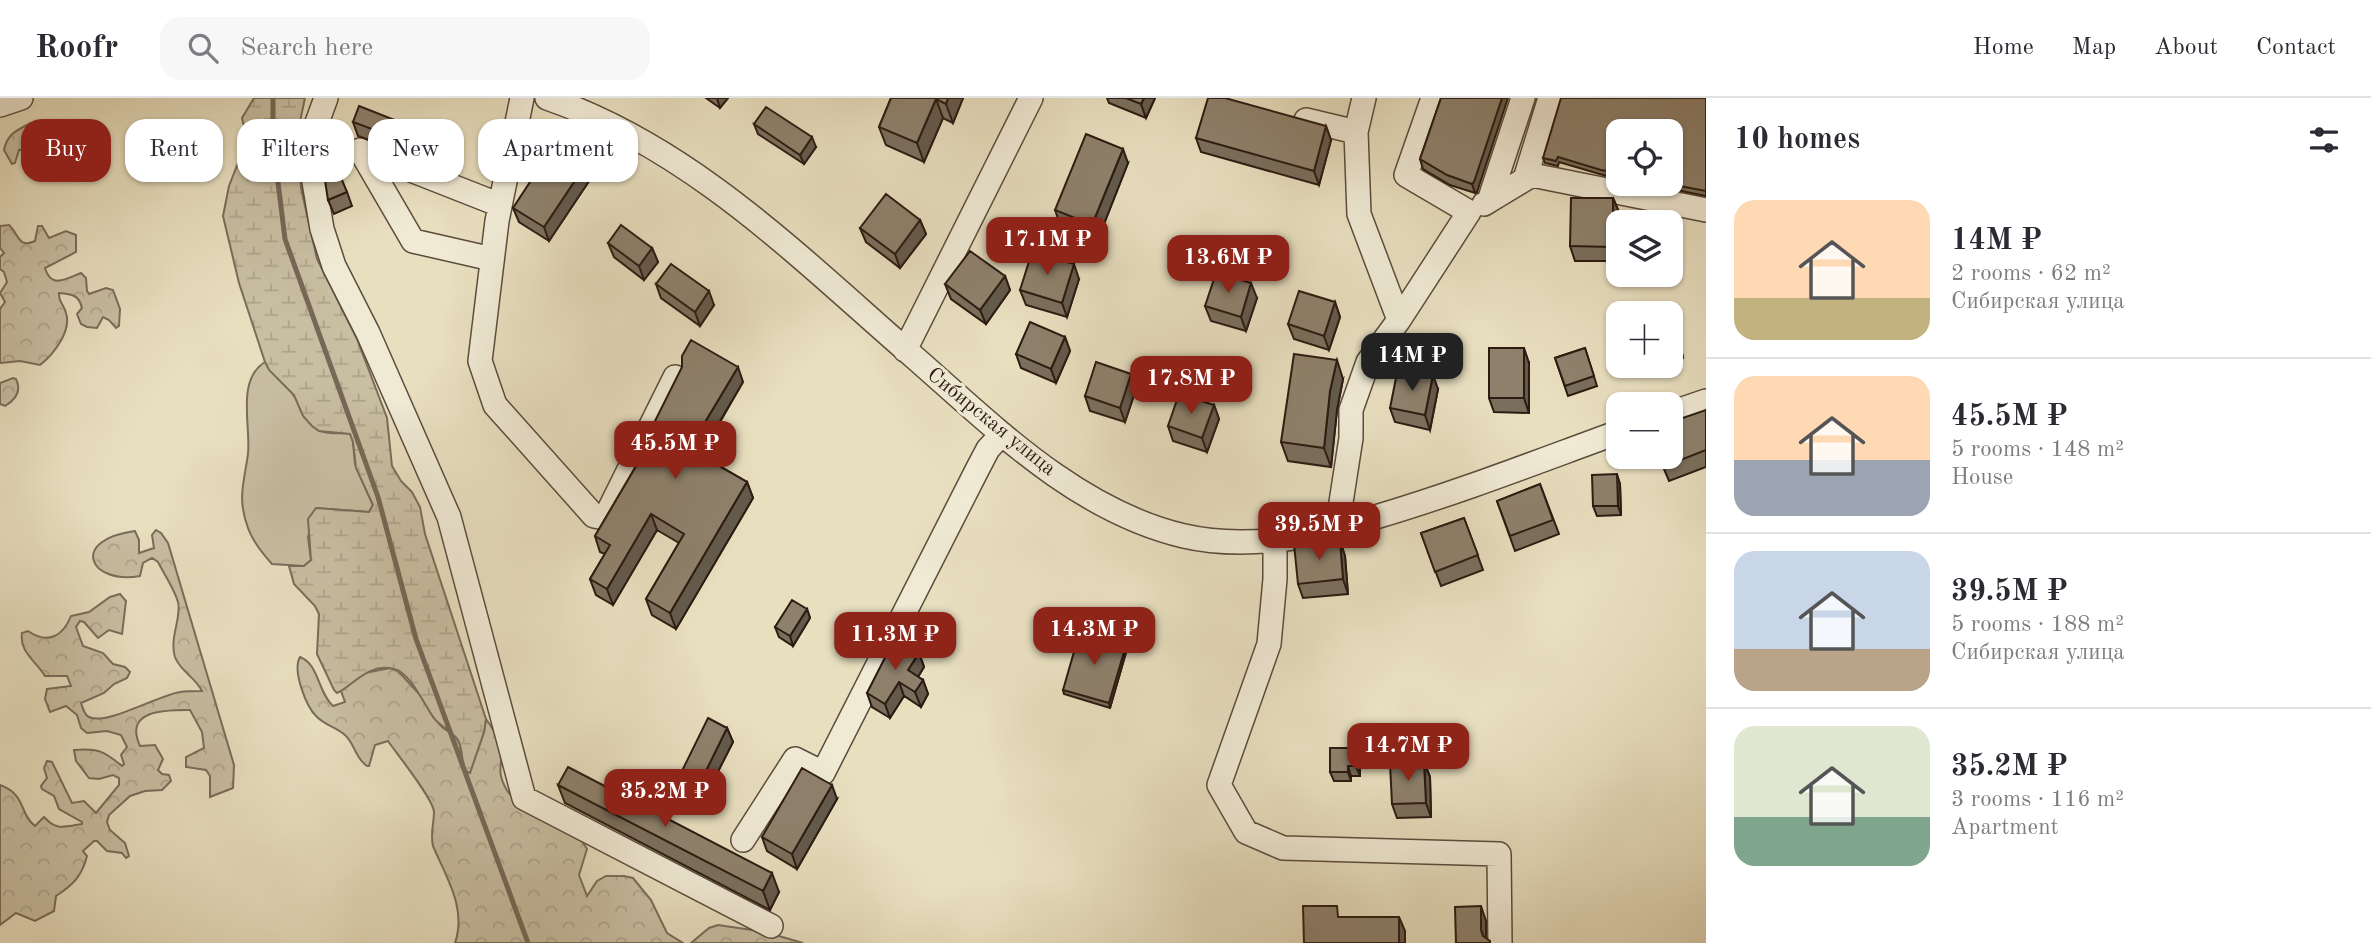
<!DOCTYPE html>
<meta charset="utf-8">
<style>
body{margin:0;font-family:"Old Standard TT",serif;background:#f7f7f7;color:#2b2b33;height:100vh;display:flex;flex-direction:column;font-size:26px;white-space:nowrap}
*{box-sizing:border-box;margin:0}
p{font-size:23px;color:#7c7c81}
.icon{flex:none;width:38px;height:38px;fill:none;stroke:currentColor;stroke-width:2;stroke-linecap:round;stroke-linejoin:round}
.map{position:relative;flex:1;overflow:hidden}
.side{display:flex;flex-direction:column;background:#fff;width:665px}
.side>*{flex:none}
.hud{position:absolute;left:21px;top:21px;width:665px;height:63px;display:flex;gap:14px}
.fabs{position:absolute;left:1606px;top:21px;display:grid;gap:14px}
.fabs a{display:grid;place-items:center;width:77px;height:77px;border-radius:14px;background:#fff;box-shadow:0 2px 5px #0004;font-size:35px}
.price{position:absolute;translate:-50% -60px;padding:0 16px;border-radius:14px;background:#8f2418;color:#fff;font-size:23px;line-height:46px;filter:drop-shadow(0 2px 4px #0008)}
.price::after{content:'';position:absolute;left:50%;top:42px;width:21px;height:16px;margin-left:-10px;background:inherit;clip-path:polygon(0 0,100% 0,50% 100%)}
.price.active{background:#222;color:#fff}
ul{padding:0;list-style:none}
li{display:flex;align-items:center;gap:21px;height:175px;padding:0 28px}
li+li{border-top:2px solid #e1e1e2}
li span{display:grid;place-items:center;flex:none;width:196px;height:140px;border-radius:21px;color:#555}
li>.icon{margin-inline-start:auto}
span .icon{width:84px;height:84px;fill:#fffc;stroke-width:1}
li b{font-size:30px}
h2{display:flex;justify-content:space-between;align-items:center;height:84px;padding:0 28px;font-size:30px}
.tag{padding:0 24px;border-radius:21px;background:#fff;box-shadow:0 2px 5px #0004;font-size:24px;line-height:63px}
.tag.active{background:#8f2418;color:#fff}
header{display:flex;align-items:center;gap:42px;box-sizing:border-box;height:98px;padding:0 35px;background:#fff;border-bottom:2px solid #e1e1e2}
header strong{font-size:33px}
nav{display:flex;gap:38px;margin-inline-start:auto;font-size:24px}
.search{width:490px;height:63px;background:#f7f7f7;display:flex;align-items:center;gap:18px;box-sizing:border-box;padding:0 24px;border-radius:21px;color:#7c7c81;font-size:26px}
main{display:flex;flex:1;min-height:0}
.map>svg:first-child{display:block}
.green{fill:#c8bea2;stroke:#7a6c5a;stroke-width:2}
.forest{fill:url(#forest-crowns);stroke:#7a6c5a;stroke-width:2}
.wetland{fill:url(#wetland-marsh);stroke:#7a6c5a;stroke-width:2}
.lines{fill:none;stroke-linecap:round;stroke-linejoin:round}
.stream{stroke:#766856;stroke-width:5}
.minor-casing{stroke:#5b4c3d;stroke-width:26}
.minor{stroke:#f0ead5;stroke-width:23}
.wall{fill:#7a6f5d;stroke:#2c1b12;stroke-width:2}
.shaded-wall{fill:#635a4c;stroke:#2c1b12;stroke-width:2}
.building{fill:#8e816c;stroke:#2c1b12;stroke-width:2}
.labels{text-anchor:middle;stroke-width:6;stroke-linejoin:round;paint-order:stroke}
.street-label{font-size:21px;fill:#2c1b12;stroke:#f0ead5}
</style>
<header>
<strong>Roofr</strong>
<div class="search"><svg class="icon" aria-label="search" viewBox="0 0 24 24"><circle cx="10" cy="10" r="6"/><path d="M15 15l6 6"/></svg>Search here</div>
<nav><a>Home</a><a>Map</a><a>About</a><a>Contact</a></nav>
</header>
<main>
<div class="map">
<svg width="1706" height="845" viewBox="0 0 1706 845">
<defs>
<pattern id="forest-crowns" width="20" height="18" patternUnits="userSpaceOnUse" patternTransform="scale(1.75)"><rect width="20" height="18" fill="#c8bea2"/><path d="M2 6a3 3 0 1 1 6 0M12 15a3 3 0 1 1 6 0" fill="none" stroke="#aca38a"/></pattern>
<pattern id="wetland-marsh" width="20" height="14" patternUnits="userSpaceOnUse" patternTransform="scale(1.75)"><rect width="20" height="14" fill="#c8bea2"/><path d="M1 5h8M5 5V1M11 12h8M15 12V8" fill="none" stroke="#aca38a"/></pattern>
</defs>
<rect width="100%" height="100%" fill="#e8dfbf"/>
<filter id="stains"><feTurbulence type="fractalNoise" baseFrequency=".00286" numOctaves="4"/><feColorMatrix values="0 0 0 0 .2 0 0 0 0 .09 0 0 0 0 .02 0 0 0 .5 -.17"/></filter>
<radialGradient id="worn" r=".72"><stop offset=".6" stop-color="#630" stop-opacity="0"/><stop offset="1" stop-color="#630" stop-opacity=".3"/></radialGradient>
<path class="green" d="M265,264C271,276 283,283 291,294C314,323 302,338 350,335L353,344L355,366L373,407L369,414L316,410L308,439L311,462L304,468L272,466C262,455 253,444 248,430C237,400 244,385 248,356C251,328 236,282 265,264Z"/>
<path class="forest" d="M31,25L43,32L41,44L28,52H19L15,65L12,66L4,52C7,36 17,32 31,25Z
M70,30C82,31 92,33 100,44C90,56 76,58 62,52L61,36Z
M9,127C19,136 18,151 35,143L38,128H42L49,140L66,133L76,137V154L45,170C51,191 66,181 81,175L86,180L87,193L89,196L106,190L113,192L120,211L119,228L116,230L109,222L103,219L97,230L87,229L81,226L77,216L82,210C79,197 72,196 59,195C58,204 64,206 66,215C72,233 53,257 40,267L20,263L0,265V211L5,204L0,195L7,184L4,174L0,171V159L4,155L0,150V128Z
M13,280L16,281C22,293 15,302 5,308L0,306V285Z
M156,432L161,435L168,445L234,667L233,690L210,699V678L206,672L186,669V659L204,650L202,634L190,612C167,612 123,611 140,648L155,647L163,661L158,672L162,676L169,677L171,683L162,692L145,693L130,698L109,717L107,724L110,732L125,745L129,758L126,760L122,755L107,753L97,743H94L83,753L87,758C82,778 73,787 56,798L54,813L35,823L16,815L0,827V687C27,697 19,716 35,728L44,719C57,733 63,729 82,726V724L59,711L54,698L42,691L41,688L47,680L44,670L47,663L52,664L72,705L84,703L96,715L119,687V680L113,677L99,681L89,680L76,663L74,652C98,650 104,653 122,668L124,666L121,657L127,649L121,637L107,633L87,635L81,630L77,617L66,608L50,614L45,601L47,591L71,588L67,578H45C36,563 19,554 22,535L28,533C48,547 63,538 71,518L89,514L110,499L120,496L126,503L122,536L109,532L98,540L84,524L80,523L76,529L83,548L103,555L113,566L125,569L130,574L127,580L114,586L104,595L81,605C83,610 84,617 89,619C106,628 159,597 180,594C187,593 195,593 202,593C195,579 180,573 175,559C169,540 182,519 178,504C174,490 164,476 158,464L152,460L143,465L140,478C89,487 69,442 135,433L139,442V455L154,450L152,437Z
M300,559C319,566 318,595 333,608L345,604L341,593L365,575L390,570L398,573L422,599L433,619L442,629L456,639L460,647L461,660L471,671L484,634L486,621C494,632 500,642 501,656C502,664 499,671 501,678C508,711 556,727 582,743L587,751L579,777L587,798L597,783L606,778H624L633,780L651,802L667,835L683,845H455C467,810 446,779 433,748C430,735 434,726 434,714C434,702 397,656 388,643L375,647L369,668H367C355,660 355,646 345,637C337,630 325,627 317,619C306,609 292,572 300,559Z
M718,827L765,834L803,845H691L709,830Z"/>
<path class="wetland" d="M254,0H305L298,33L301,90L317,161L357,241L387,320L392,368L401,383L412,394L420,409L425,436L486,621L484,634L470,675L466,673C461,664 463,651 458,642C453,634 441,629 434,620C424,607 411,575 394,571C372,565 357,582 341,593L337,595L334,592L317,556L319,516L315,508L294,486L289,468H304L311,462L308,421L316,410L369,414L373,407L356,370L353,344L350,336L319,333L312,328L303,318L294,297L269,272L265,264L239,185L223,118L229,88L247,42L242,20Z"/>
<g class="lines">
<path class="stream" d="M273,0V44L285,141L378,399L416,541L528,845"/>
<defs>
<path id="minor" d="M326,0L311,41L310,60L322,131L334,168L368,235L449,419L524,700L771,828
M522,0L497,123L480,263L495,307L594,418L605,420L675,279
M547,0C691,49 801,161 914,259C994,329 1077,413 1184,438C1214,445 1247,445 1277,442C1312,439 1345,428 1379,418C1460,394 1539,363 1619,334
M0,7L21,0
M1306,22L1356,34
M1525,81L1550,0
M1489,103L1532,77L1706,112
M1484,106L1489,103L1523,0
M492,161L413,143L360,52L500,107
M1399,222L1469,114L1406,77L1433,0
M905,252L1031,0
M1671,315L1706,303
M1337,430L1351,340V312L1368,264L1399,222L1359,116L1356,34L1364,0
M1275,442V481L1269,546L1219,687L1246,734L1283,750L1499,756L1500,845
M743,742L795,661L823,675L977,372L988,351L1002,336"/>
</defs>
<use href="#minor" class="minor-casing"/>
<use href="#minor" class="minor"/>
</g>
<path class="wall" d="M706,0H728L720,10Z
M891,0H963L953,25L943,20L924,64L886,47L879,29Z
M1107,0H1155L1146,20L1109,5Z
M1441,0L1477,94L1475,95L1450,87L1423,71L1420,61Z
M1706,0V98L1647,86H1671L1619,33V80L1609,76L1608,78L1603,77L1559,64L1558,68L1545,65L1543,60Z
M353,24L458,47L463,61L457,75L358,38Z
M754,26L816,49L804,66L758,36Z
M1326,28L1331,42L1319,87L1201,54L1196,40Z
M1128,65L1098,141L1060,126L1055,112Z
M584,69L589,83L549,143L519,124L513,110Z
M347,94L352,108L334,116L328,102Z
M1613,100L1619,114L1618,163H1575L1570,148Z
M920,122L926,136L900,170L866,144L860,130Z
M608,145L652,150L658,164L644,182L614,159Z
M1005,178L1010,192L986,226L951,201L945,186Z
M1079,181L1067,219L1026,207L1020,192Z
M656,186L714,207L700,228L661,200Z
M1257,200L1246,233L1211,223L1205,208Z
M1335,204L1340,219L1329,252L1294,241L1288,226Z
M1670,210L1676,225L1683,260L1671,262Z
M1065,239L1070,253L1056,285L1021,270L1016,256Z
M1585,250L1597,288L1568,298L1555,260Z
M1529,265V315L1494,314L1489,300Z
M1627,268H1647L1628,272Z
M1343,281L1337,312L1331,369L1288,363L1281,344Z
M743,284L701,357L747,384L753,400L676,531L652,517L646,501L679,445L657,432L613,507L596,497L590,481L605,456L600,454L595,438L643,356L641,351Z
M1136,291L1125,324L1090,313L1085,298Z
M1438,291L1430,332L1395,324L1390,310Z
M1214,307L1219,321L1207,354L1173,343L1168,328Z
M1706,312V369L1669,383L1659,359Z
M1540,386L1559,436L1515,453L1497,403Z
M1620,386L1621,417L1597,418L1593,408Z
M1464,420L1483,472L1441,488L1421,435Z
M1340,443L1345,458L1348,496L1303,500L1298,486Z
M807,511L810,520L793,548L779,539L775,529Z
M1127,551L1110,610L1064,596L1063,592Z
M919,555L924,569L918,579L923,582L928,596L921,609L904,598L890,620L872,609L867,595Z
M727,630L733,644L704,701L685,691L680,677Z
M1360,660V678H1351V683H1334L1330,674Z
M1424,664L1430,679L1431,719L1397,720L1392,706Z
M558,687L779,794L770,812L565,705Z
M837,701L797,771L767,753L762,739Z"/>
<path class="shaded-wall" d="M717,0H728L720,10Z
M948,0H963L953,25L946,6Z
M1144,0H1155L1146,20L1141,6Z
M1502,0H1508L1477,94L1475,95L1472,86Z
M936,1L943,20L924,64L917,45Z
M1326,28L1331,42L1319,87L1314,73Z
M812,39L816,49L804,66L800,57Z
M458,47L463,61L457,75L452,61Z
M1123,51L1128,65L1098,141L1092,127Z
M584,69L589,83L549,143L544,129Z
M1613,100L1619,114L1618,163L1613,149Z
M920,122L926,136L900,170L895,156Z
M652,150L658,164L644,182L639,168Z
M1074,166L1079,181L1067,219L1062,205Z
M1005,178L1010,192L986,226L980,212Z
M1251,185L1257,200L1246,233L1241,219Z
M709,193L714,207L700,228L695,214Z
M1335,204L1340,219L1329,252L1324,238Z
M1670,210L1676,225L1683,260L1678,246Z
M1065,239L1070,253L1056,285L1051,271Z
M1524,250L1529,265V315L1524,300Z
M1337,262L1343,281L1337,312L1331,369L1324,350L1330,293Z
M738,269L743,284L695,366L689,351Z
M1131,276L1136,291L1125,324L1120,310Z
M1433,277L1438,291L1430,332L1425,317Z
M1214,307L1219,321L1207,354L1202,340Z
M1617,376L1620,386L1621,417L1618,408Z
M747,384L753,400L676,531L670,515Z
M651,416L657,432L613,507L607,491Z
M1340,443L1345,458L1348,496L1343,481Z
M807,511L810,520L793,548L790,538Z
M1126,547L1127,551L1110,610L1109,605Z
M919,555L924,569L913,587L908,572Z
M923,582L928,596L921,609L915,594Z
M899,584L904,598L890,620L885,606Z
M727,630L733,644L704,701L699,687Z
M1356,650L1360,660V678L1356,668Z
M1424,664L1430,679L1431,719L1426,705Z
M1348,668L1351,678V683L1348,674Z
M832,687L837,701L797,771L792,756Z
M772,775L779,794L770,812L763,793Z
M1481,808L1486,823V845L1481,832Z
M1399,819L1405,833V845H1399Z"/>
<path class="building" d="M891,0H948L946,6L936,1L917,45L879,29Z
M1126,0H1144L1141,6Z
M1208,0H1225L1326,28L1314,73L1196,40Z
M1441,0H1502L1474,84L1472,86L1447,77L1420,61Z
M1561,0H1706V93L1669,86H1671V33H1619V76L1607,71V73L1601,72L1558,59L1556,63L1543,60Z
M359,8L458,47L452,61L353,24Z
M766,9L812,39L800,57L754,26Z
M1086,36L1123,51L1092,127L1055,112Z
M553,49L584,69L544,129L513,110Z
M332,58L347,94L328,102L322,63Z
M886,96L920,122L895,156L860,130Z
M1571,100H1613V149L1570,148Z
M621,127L652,150L639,168L608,145Z
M970,153L1005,178L980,212L945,186Z
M1032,154L1074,166L1062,205L1020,192Z
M671,166L709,193L695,214L656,186Z
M1216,175L1251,185L1241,219L1205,208Z
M1299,193L1335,204L1324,238L1288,226Z
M1670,210L1678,246L1671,247V215H1649Z
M1619,222V239L1615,223Z
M1030,224L1065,239L1051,271L1016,256Z
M691,242L738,269L689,351L747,384L670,515L646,501L684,436L651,416L607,491L590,481L610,447L595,438L645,353L641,351L682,269V258Z
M1489,250H1524V300H1489Z
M1585,250L1594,278L1565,288L1555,260Z
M1294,256L1337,262L1330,293L1324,350L1281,344Z
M1096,264L1131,276L1120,310L1085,298Z
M1415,273L1433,277L1425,317L1390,310L1397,275L1414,278Z
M1179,296L1214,307L1202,340L1168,328Z
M1706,312V352L1663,369L1660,359H1671V324Z
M1617,376L1618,408H1593L1592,377Z
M1540,386L1553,422L1510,438L1497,403Z
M1464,420L1478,457L1435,474L1421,435Z
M1340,443L1343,481L1298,486L1294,446Z
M792,502L807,511L790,538L775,529Z
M1080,533L1126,547L1109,605L1063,592Z
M895,540L919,555L908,572L923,582L915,594L899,584L885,606L867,595Z
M708,620L727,630L699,687L680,677Z
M1330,650H1356V668H1348V674H1330Z
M1424,664L1426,705L1392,706L1390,666Z
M568,669L772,775L763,793L558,687Z
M802,670L832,687L792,756L762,739Z
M1303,808H1337L1338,819H1399V845H1304Z
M1481,808V832L1483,838L1490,843V845H1456L1455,809Z"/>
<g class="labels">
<g class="street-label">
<text transform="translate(992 323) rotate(39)" y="7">Сибирская улица</text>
</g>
</g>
<rect width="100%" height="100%" filter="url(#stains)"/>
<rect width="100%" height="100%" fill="url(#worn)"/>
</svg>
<div class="fabs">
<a><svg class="icon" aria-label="locate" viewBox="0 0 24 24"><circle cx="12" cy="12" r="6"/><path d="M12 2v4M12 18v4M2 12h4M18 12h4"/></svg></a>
<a><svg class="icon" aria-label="layers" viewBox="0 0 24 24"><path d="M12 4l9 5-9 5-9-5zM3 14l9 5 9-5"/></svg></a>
<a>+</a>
<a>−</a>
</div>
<b class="price" style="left:1047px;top:179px">17.1M ₽</b>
<b class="price" style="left:1228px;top:197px">13.6M ₽</b>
<b class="price active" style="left:1412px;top:295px">14M ₽</b>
<b class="price" style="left:1191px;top:318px">17.8M ₽</b>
<b class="price" style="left:675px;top:383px">45.5M ₽</b>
<b class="price" style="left:1319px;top:464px">39.5M ₽</b>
<b class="price" style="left:1094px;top:569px">14.3M ₽</b>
<b class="price" style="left:895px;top:574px">11.3M ₽</b>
<b class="price" style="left:1408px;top:685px">14.7M ₽</b>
<b class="price" style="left:665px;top:731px">35.2M ₽</b>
<div class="hud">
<a class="tag active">Buy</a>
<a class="tag">Rent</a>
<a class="tag">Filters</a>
<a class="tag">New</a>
<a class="tag">Apartment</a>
</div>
</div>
<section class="side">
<h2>10 homes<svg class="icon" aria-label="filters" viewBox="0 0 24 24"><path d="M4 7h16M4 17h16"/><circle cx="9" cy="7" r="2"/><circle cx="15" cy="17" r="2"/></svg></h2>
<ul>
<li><span style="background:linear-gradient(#ffd9b3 70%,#c2b280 0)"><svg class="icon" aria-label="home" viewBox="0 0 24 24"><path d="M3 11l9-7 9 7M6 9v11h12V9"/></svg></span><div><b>14M ₽</b><p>2 rooms · 62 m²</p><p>Сибирская улица</p></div></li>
<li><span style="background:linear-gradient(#ffd9b3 60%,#9aa5b1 0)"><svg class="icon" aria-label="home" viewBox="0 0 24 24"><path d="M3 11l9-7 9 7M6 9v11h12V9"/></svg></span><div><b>45.5M ₽</b><p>5 rooms · 148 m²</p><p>House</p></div></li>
<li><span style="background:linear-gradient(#c9d6e8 70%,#b9a48a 0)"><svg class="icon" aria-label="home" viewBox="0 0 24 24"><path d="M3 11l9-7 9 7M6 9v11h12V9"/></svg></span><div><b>39.5M ₽</b><p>5 rooms · 188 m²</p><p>Сибирская улица</p></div></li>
<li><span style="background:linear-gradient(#dfe7d0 65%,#7fa58c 0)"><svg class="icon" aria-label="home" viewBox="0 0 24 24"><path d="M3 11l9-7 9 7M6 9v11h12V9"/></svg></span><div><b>35.2M ₽</b><p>3 rooms · 116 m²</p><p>Apartment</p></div></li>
</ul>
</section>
</main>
